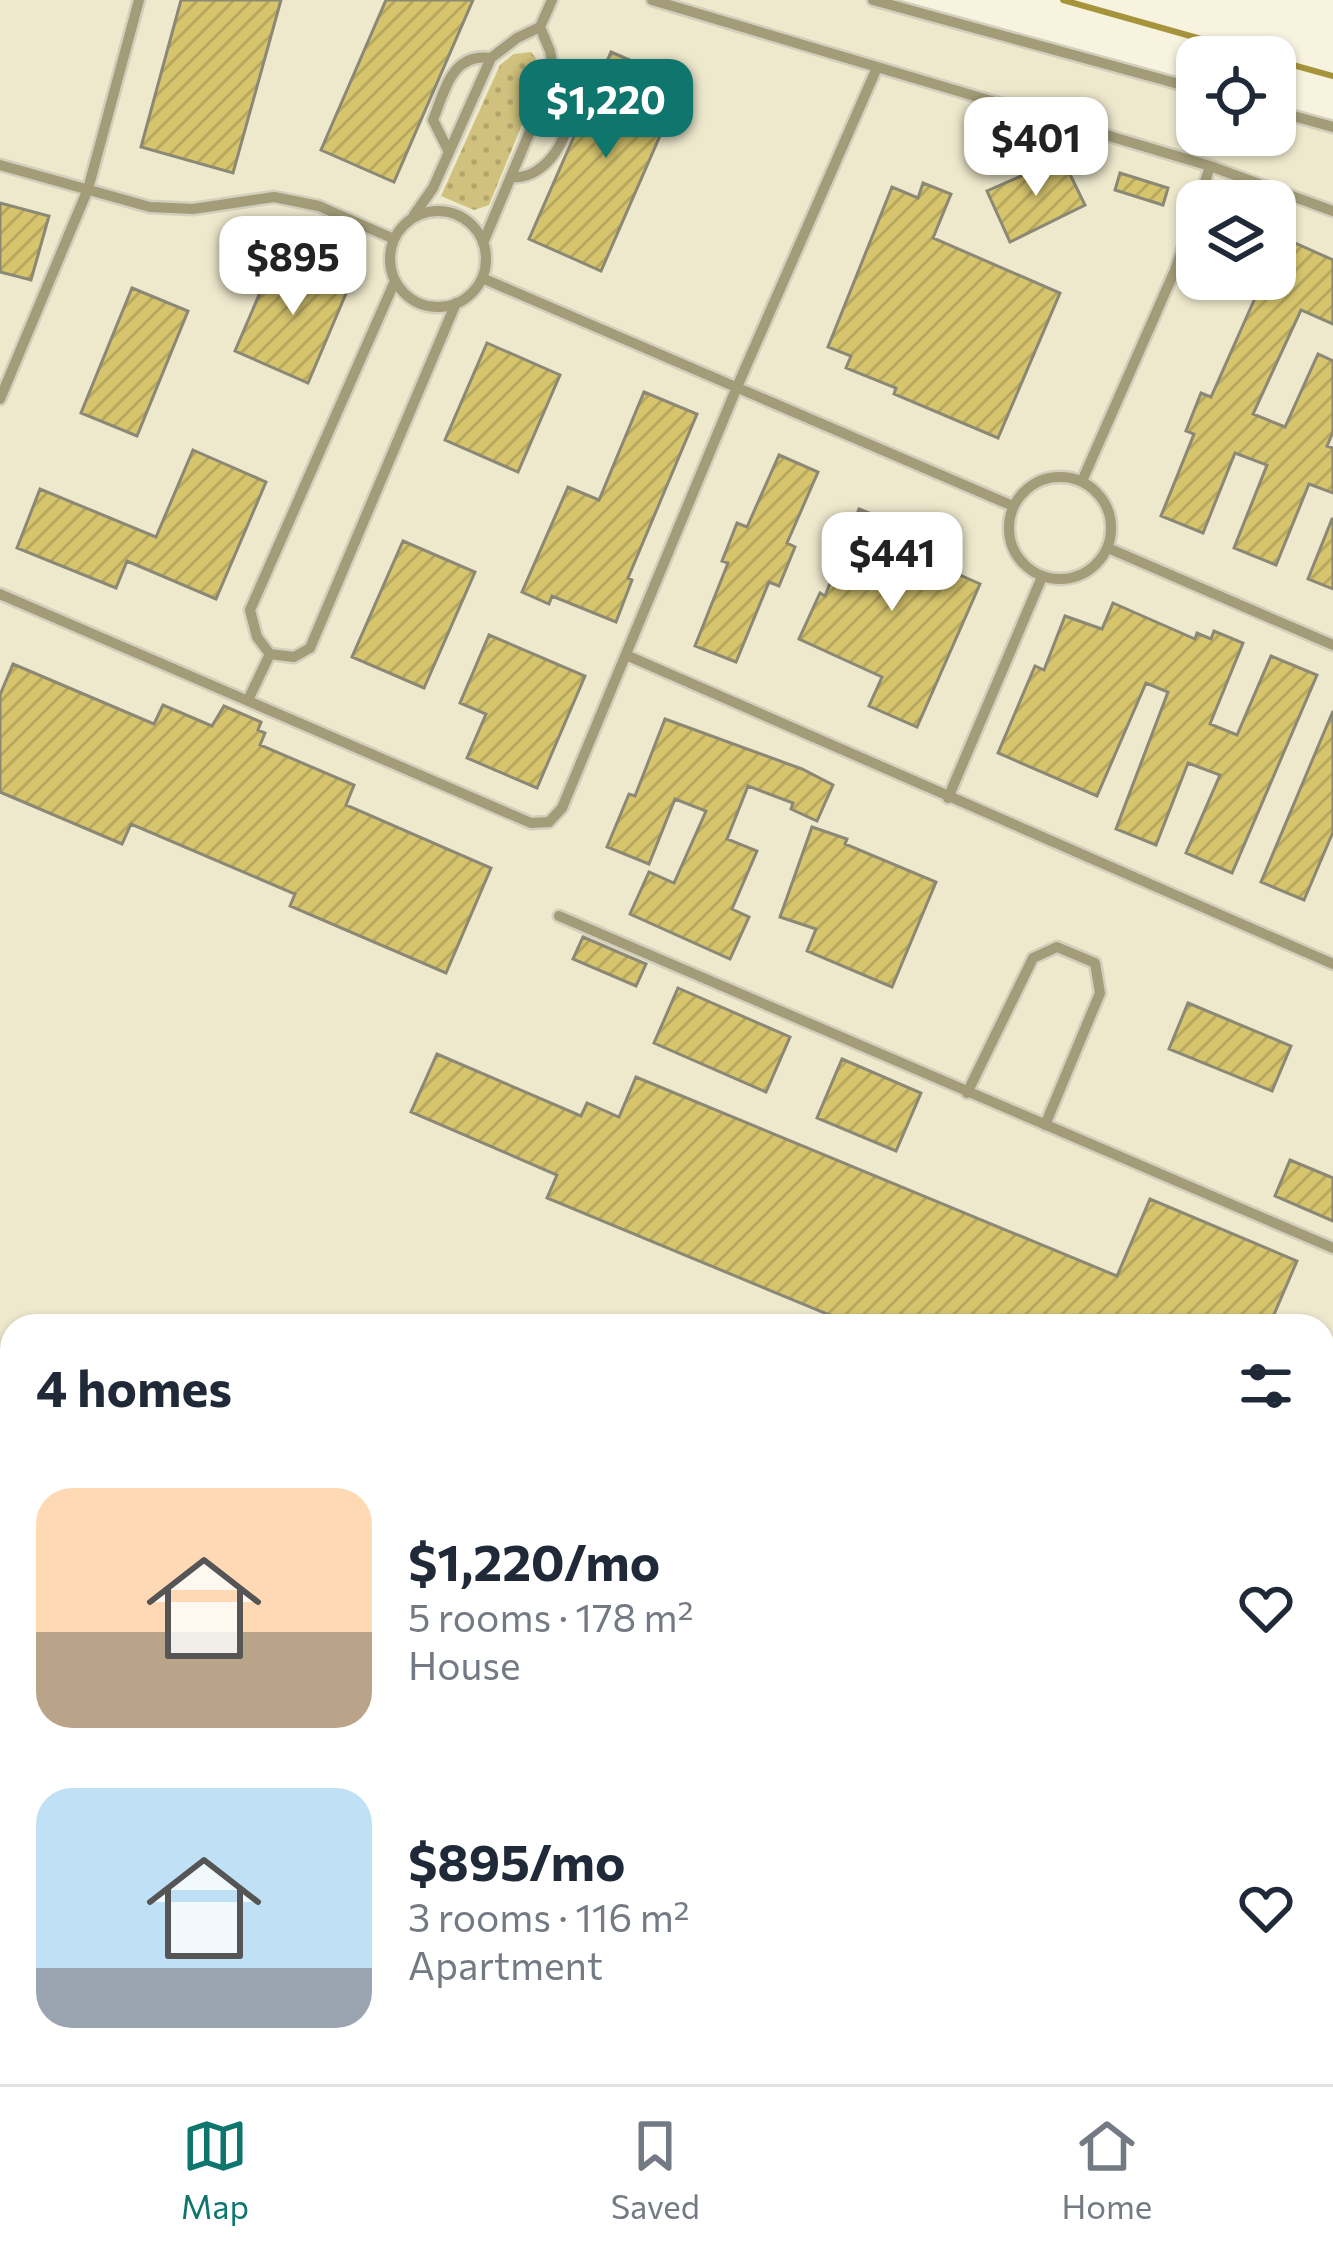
<!DOCTYPE html>
<meta charset="utf-8">
<style>
body{margin:0;font-family:Commissioner,sans-serif;background:#f6f6f7;color:#1f2937;height:100vh;display:flex;flex-direction:column;font-size:45px;white-space:nowrap}
*{box-sizing:border-box;margin:0}
p{font-size:39px;color:#747a83}
.icon{flex:none;width:66px;height:66px;fill:none;stroke:currentColor;stroke-width:2;stroke-linecap:round;stroke-linejoin:round}
.map{position:relative;flex:1;overflow:hidden}
.sheet{position:absolute;left:0px;top:1314px;width:1335px;height:771px;display:flex;flex-direction:column;background:#fff;border-radius:36px 36px 0 0;box-shadow:0 3px 9px #0004}
.sheet>*{flex:none}
.controls{position:absolute;left:1176px;top:36px;display:grid;gap:24px}
.controls a{display:grid;place-items:center;width:120px;height:120px;border-radius:24px;background:#fff;box-shadow:0 3px 9px #0004;font-size:60px}
.price{position:absolute;translate:-50% -102px;padding:0 27px;border-radius:24px;background:#fff;color:#222;font-size:39px;line-height:78px;filter:drop-shadow(0 3px 6px #0008)}
.price::after{content:'';position:absolute;left:50%;top:72px;width:36px;height:27px;margin-left:-18px;background:inherit;clip-path:polygon(0 0,100% 0,50% 100%)}
.price.current{background:#0f766e;color:#fff}
ul{padding:0;list-style:none}
li{display:flex;align-items:center;gap:36px;height:300px;padding:0 36px}
li span{display:grid;place-items:center;flex:none;width:336px;height:240px;border-radius:36px;color:#555}
li>.icon{margin-inline-start:auto}
span .icon{width:144px;height:144px;fill:#fffc;stroke-width:1}
li b{font-size:51px}
h2{display:flex;justify-content:space-between;align-items:center;height:144px;padding:0 36px;font-size:51px}
.tabs{display:flex;justify-content:space-around;align-items:center;height:168px;border-top:3px solid #e0e1e3;background:#fff;font-size:33px;color:#747a83}
.tabs a{display:grid;justify-items:center;gap:6px}
.tabs .current{color:#0f766e}
.map>svg:first-child{display:block}
.built{fill:#eee9cd;fill-rule:evenodd}
.grass{fill:url(#grass-dots)}
.lines{fill:none;stroke-linecap:round;stroke-linejoin:round}
.stream{stroke:#a6943c;stroke-width:6}
.taxiway{stroke:#a3a090;stroke-width:51}
.building{fill:url(#building-hatch);stroke:#8b8876;stroke-width:3}
.service-casing{stroke:#d2cfbd;stroke-width:15}
.service{stroke:#a39c79;stroke-width:10}
</style>
<div class="map">
<svg width="1333" height="2084" viewBox="0 0 1333 2084">
<defs>
<pattern id="grass-dots" width="8" height="8" patternUnits="userSpaceOnUse" patternTransform="scale(3)"><rect width="8" height="8" fill="#d0c27e"/><path d="M2 2h.1M6 6h.1" fill="none" stroke="#b2a66c" stroke-width="1.8" stroke-linecap="round"/></pattern>
<pattern id="building-hatch" width="6" height="6" patternUnits="userSpaceOnUse" patternTransform="scale(3)"><rect width="6" height="6" fill="#d7c56e"/><path d="M-1 1l2-2M0 6l6-6M5 7l2-2" fill="none" stroke="#b8a85e"/></pattern>
</defs>
<rect width="100%" height="100%" fill="#f7f3df"/>
<path class="built" d="M0,0H892L1197,84V135H1275V106L1333,122V2084H0ZM1197,201H1275V279H1197ZM12,1326H1323V2073H12Z"/>
<path class="grass" d="M531,52L541,65L539,83L489,205L474,210L441,196L500,65L514,54Z"/>
<g class="lines">
<path class="stream" d="M1063,0L1265,57
M1275,60L1333,76"/>
<path class="taxiway" d="M0,1640L12,1645
M1005,2073L1031,2084
M815,2084L826,2073"/>
</g>
<path class="building" d="M181,0H281L233,173L141,147Z
M386,0H473L394,182L321,150Z
M611,52L683,83L601,271L529,239Z
M1232,135H1278L1273,151L1232,139Z
M1062,158L1085,205L1010,242L987,191Z
M1120,173L1168,188L1163,205L1115,190Z
M923,183L951,194L933,238L1060,293L998,438L894,394L896,388L846,368L851,356L828,347L892,187L918,198Z
M0,203L49,216L31,280L0,272Z
M1275,234L1333,260V324L1301,310L1253,414L1285,427L1318,354L1333,361V432L1327,446L1333,448V493L1309,484L1276,565L1234,548L1267,465L1235,453L1203,533L1161,516L1194,434L1186,431L1201,393L1211,397L1255,298L1208,279H1275Z
M277,253L350,284L308,383L235,351Z
M132,288L188,311L137,436L81,413Z
M487,343L560,375L518,472L445,440Z
M644,392L697,414L628,578L632,580L616,622L552,596L549,604L522,592L568,487L599,500Z
M193,450L266,482L216,599L127,561L116,588L17,548L40,489L156,537Z
M779,455L818,472L787,543L795,547L779,586L769,582L736,662L695,646L728,563L722,561L737,523L747,527Z
M859,509L933,538L924,559L980,584L917,727L869,706L882,677L799,639L820,593L825,596Z
M1332,519H1333V589L1308,579Z
M403,541L475,572L424,688L352,657Z
M1113,603L1195,639L1197,633L1211,639L1214,631L1243,643L1210,724L1237,735L1271,656L1317,675L1232,873L1186,853L1220,775L1188,763L1156,845L1116,829L1168,692L1146,683L1097,796L998,753L1035,666L1044,670L1065,616L1102,629Z
M489,635L585,676L537,788L467,758L486,714L460,703Z
M13,664L154,724L163,705L212,726L224,706L261,722L258,730L265,733L260,745L354,785L346,805L491,868L446,973L290,906L295,894L131,824L122,844L0,792V695Z
M1333,711V832L1304,900L1261,882Z
M665,719L802,769L833,785L817,821L791,809L793,803L748,786L727,839L757,851L732,909L749,917L730,959L630,914L649,872L674,883L706,811L675,799L649,864L607,847L629,794L635,796Z
M812,827L847,839L845,844L936,882L892,987L807,951L816,929L780,917Z
M583,937L646,964L636,986L573,959Z
M678,988L790,1037L766,1092L654,1043Z
M1188,1003L1291,1046L1272,1091L1169,1049Z
M437,1054L581,1116L587,1103L619,1117L636,1077L1117,1276L1150,1199L1297,1261L1269,1326H856L547,1198L557,1175L411,1112Z
M842,1059L921,1093L896,1151L817,1118Z
M1290,1160L1333,1178V1221L1275,1196Z"/>
<g class="lines">
<defs>
<path id="service" d="M652,0L1210,166L1333,211
M873,0L1197,89
M1275,111L1333,127
M449,152L433,120C445,90 452,52 491,58
M0,165L150,207L193,209L274,197L319,206L394,239
M513,177C546,180 576,132 568,100C566,92 558,82 554,74
M1199,201L1210,166
M390 259a48 48 0 1 1 96 0a48 48 0 1 1-96 0Z
M414,215L433,188L491,58L517,38L540,27L552,0
M483,243L554,74L550,51L540,27
M482,278L1013,506
M395,281L250,610L257,637L270,654L294,657L310,648L456,303
M0,399L88,189L139,0
M1009 528a51 51 0 1 1 102 0a51 51 0 1 1-102 0Z
M1082,481L1175,270L1197,206
M1108,548L1333,645
M0,594L531,823L549,822L562,808L737,387L876,70
M626,655L1333,964
M248,700L270,654
M948,798L1042,577
M559,916L1333,1248
M967,1093L1033,958L1057,947L1095,963L1100,993L1045,1125"/>
</defs>
<use href="#service" class="service-casing"/>
<use href="#service" class="service"/>
</g>
</svg>
<div class="controls">
<a><svg class="icon" aria-label="locate" viewBox="0 0 24 24"><circle cx="12" cy="12" r="6"/><path d="M12 2v4M12 18v4M2 12h4M18 12h4"/></svg></a>
<a><svg class="icon" aria-label="layers" viewBox="0 0 24 24"><path d="M12 4l9 5-9 5-9-5zM3 14l9 5 9-5"/></svg></a>
</div>
<b class="price current" style="left:606px;top:161px">$1,220</b>
<b class="price" style="left:1036px;top:199px">$401</b>
<b class="price" style="left:293px;top:318px">$895</b>
<b class="price" style="left:892px;top:614px">$441</b>
<section class="sheet">
<h2>4 homes<svg class="icon" aria-label="filters" viewBox="0 0 24 24"><path d="M4 7h16M4 17h16"/><circle cx="9" cy="7" r="2"/><circle cx="15" cy="17" r="2"/></svg></h2>
<ul>
<li><span style="background:linear-gradient(#ffd9b3 60%,#b9a48a 0)"><svg class="icon" aria-label="home" viewBox="0 0 24 24"><path d="M3 11l9-7 9 7M6 9v11h12V9"/></svg></span><div><b>$1,220/mo</b><p>5 rooms · 178 m²</p><p>House</p></div><svg class="icon" aria-label="heart" viewBox="0 0 24 24"><path d="M12 20l-8-8c-3-5 5-10 8-4 3-6 11-1 8 4z"/></svg></li>
<li><span style="background:linear-gradient(#bfe0f5 75%,#9aa5b1 0)"><svg class="icon" aria-label="home" viewBox="0 0 24 24"><path d="M3 11l9-7 9 7M6 9v11h12V9"/></svg></span><div><b>$895/mo</b><p>3 rooms · 116 m²</p><p>Apartment</p></div><svg class="icon" aria-label="heart" viewBox="0 0 24 24"><path d="M12 20l-8-8c-3-5 5-10 8-4 3-6 11-1 8 4z"/></svg></li>
</ul>
</section>
</div>
<nav class="tabs">
<a class="current"><svg class="icon" aria-label="map" viewBox="0 0 24 24"><path d="M3 6l6-2 6 2 6-2v14l-6 2-6-2-6 2zM9 4v14M15 6v14"/></svg>Map</a>
<a><svg class="icon" aria-label="saved" viewBox="0 0 24 24"><path d="M7 4h10v16l-5-4-5 4z"/></svg>Saved</a>
<a><svg class="icon" aria-label="home" viewBox="0 0 24 24"><path d="M3 11l9-7 9 7M6 9v11h12V9"/></svg>Home</a>
</nav>
